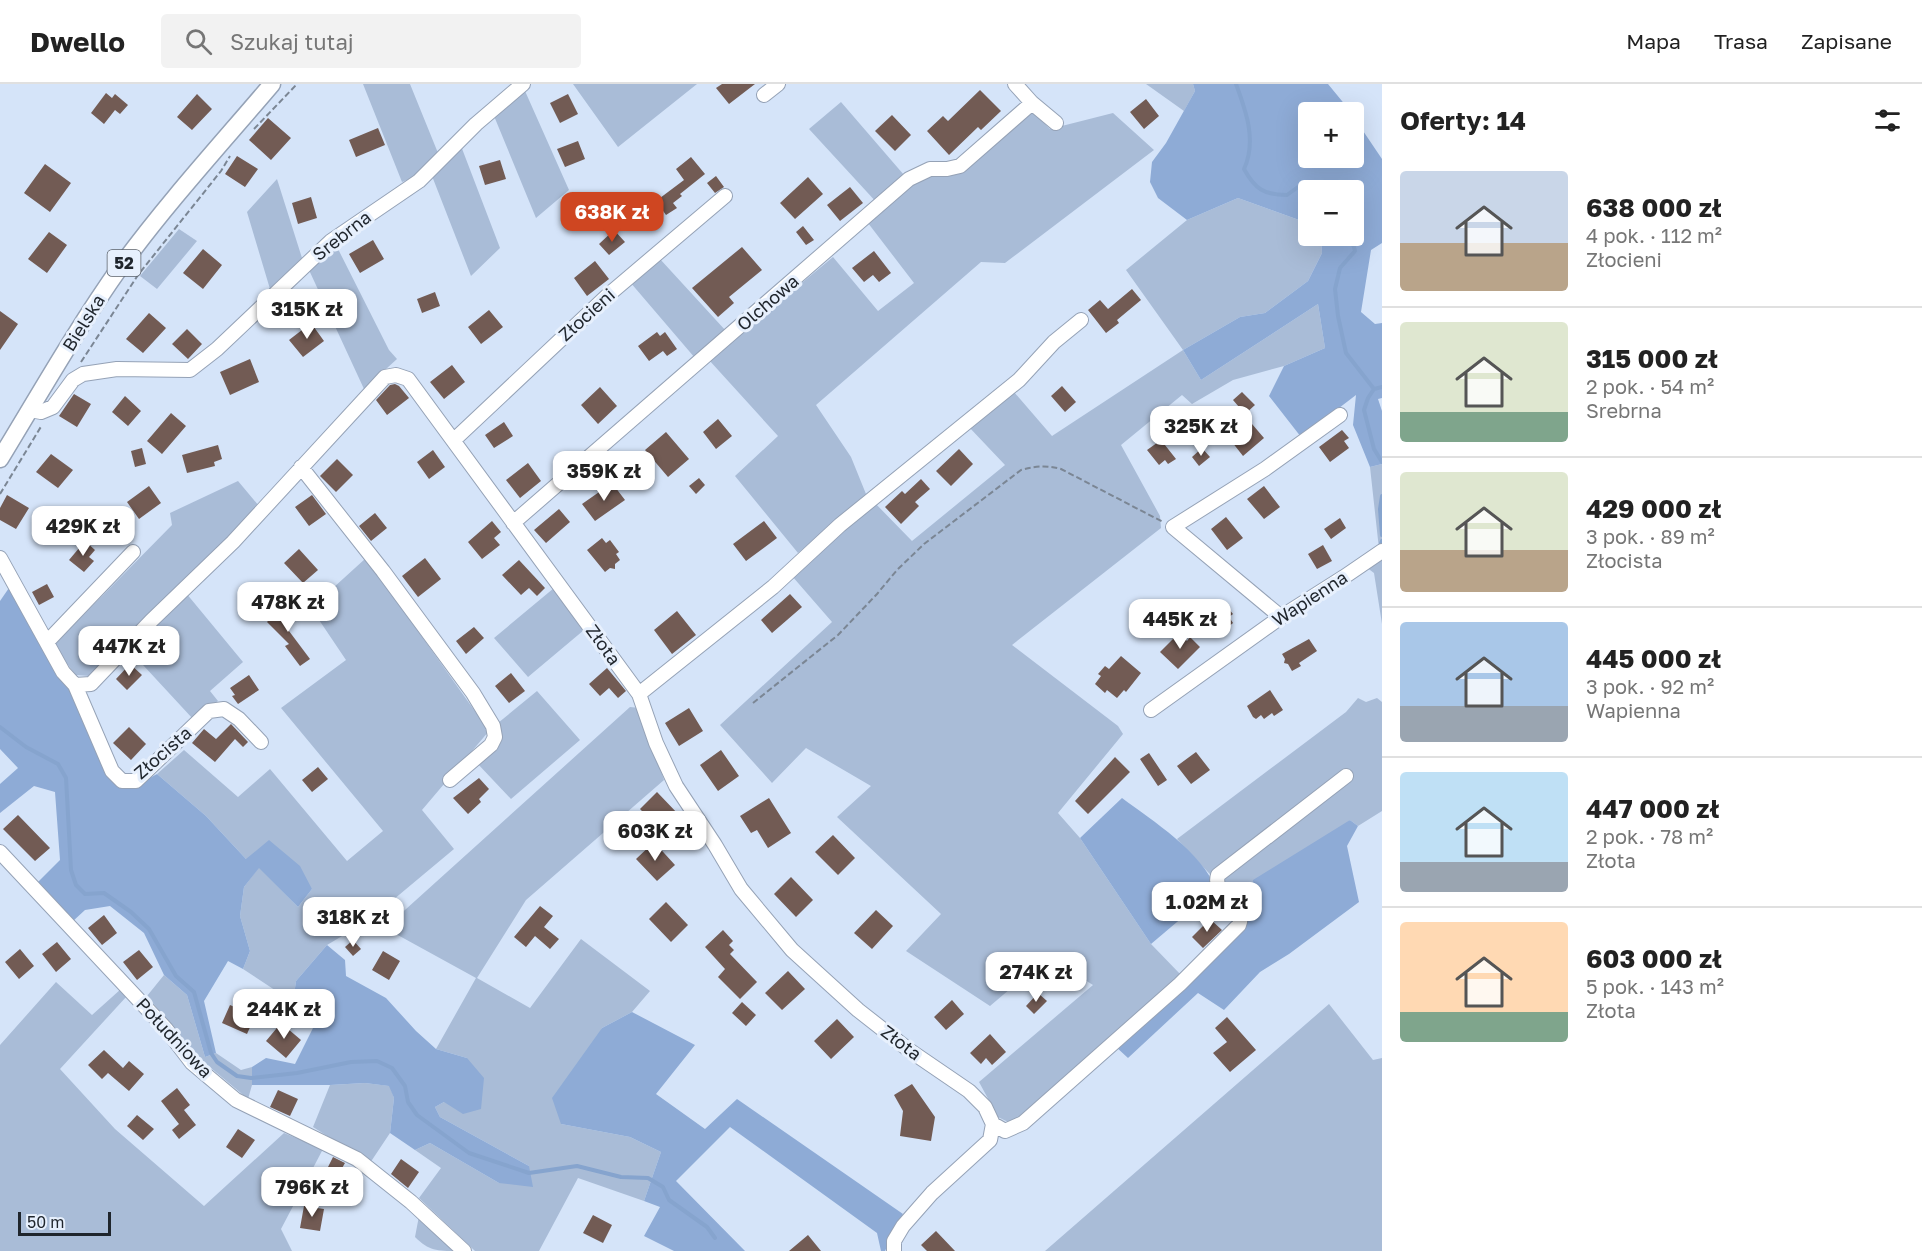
<!DOCTYPE html>
<html lang="pl">
<meta charset="utf-8">
<style>
body{margin:0;font-family:"Golos Text",sans-serif;background:#f2f2f2;color:#222;height:100vh;display:flex;flex-direction:column;font-size:22px;white-space:nowrap}
*{box-sizing:border-box;margin:0}
p{font-size:20px;color:#767676}
.icon{flex:none;width:33px;height:33px;fill:none;stroke:currentColor;stroke-width:2;stroke-linecap:round;stroke-linejoin:round}
.map{position:relative;flex:1;overflow:hidden}
.drawer{display:flex;flex-direction:column;background:#fff;width:540px}
.drawer>*{flex:none}
.controls{position:absolute;left:1298px;top:18px;display:grid;gap:12px}
.controls a{display:grid;place-items:center;width:66px;height:66px;border-radius:6px;background:#fff;box-shadow:0 6px 24px #0002;font-size:30px}
.scale{position:absolute;left:18px;bottom:15px;width:93px;box-sizing:border-box;padding-left:6px;border:3px solid #1f252c;border-top:0;font-size:16px;line-height:21px;white-space:nowrap;color:#1f252c;-webkit-text-stroke:4px #e7f0fd;paint-order:stroke}
.price{position:absolute;translate:-50% -51px;padding:0 14px;border-radius:12px;background:#fff;color:#222;font-size:20px;line-height:39px;filter:drop-shadow(0 2px 3px #0008)}
.price::after{content:'';position:absolute;left:50%;top:36px;width:18px;height:14px;margin-left:-9px;background:inherit;clip-path:polygon(0 0,100% 0,50% 100%)}
.price.selected{background:#cf4621;color:#fff}
ul{padding:0;list-style:none}
li{display:flex;align-items:center;gap:18px;height:150px;padding:0 18px}
li+li{border-top:2px solid #e0e0e0}
li span{display:grid;place-items:center;flex:none;width:168px;height:120px;border-radius:6px;color:#555}
li>.icon{margin-inline-start:auto}
span .icon{width:72px;height:72px;fill:#fffc;stroke-width:1}
li b{font-size:26px}
h2{display:flex;justify-content:space-between;align-items:center;height:72px;padding:0 18px;font-size:26px}
header{display:flex;align-items:center;gap:36px;box-sizing:border-box;height:84px;padding:0 30px;background:#fff;border-bottom:2px solid #e0e0e0}
header strong{font-size:28px}
nav{display:flex;gap:33px;margin-inline-start:auto;font-size:21px}
.search{width:420px;height:54px;background:#f2f2f2;display:flex;align-items:center;gap:15px;box-sizing:border-box;padding:0 21px;border-radius:6px;color:#767676;font-size:22px}
main{display:flex;flex:1;min-height:0}
.map>svg:first-child{display:block}
.green{fill:#a9bcd7}
.forest{fill:#8eabd6}
.lines{fill:none;stroke-linecap:round;stroke-linejoin:round}
.stream{stroke:#86a4ce;stroke-width:4}
.building{fill:#725b54}
.minor-casing{stroke:#95a2b6;stroke-width:16}
.major-casing{stroke:#95a2b6;stroke-width:19}
.path{stroke:#7b8694;stroke-width:2;stroke-dasharray:6 3;stroke-linecap:butt}
.minor{stroke:#fff;stroke-width:14}
.major{stroke:#fff;stroke-width:16}
.labels{text-anchor:middle;stroke-width:6;stroke-linejoin:round;paint-order:stroke}
.shield{fill:#e7f0fd;stroke:#5b626b;stroke-width:1.5}
.shield-label{font-size:16px;font-weight:bold;fill:#1f252c}
.street-label{font-size:18px;fill:#1f252c;stroke:#e7f0fd}
</style>
<header>
<strong>Dwello</strong>
<div class="search"><svg class="icon" aria-label="search" viewBox="0 0 24 24"><circle cx="10" cy="10" r="6"/><path d="M15 15l6 6"/></svg>Szukaj tutaj</div>
<nav><a>Mapa</a><a>Trasa</a><a>Zapisane</a></nav>
</header>
<main>
<div class="map">
<svg width="1382" height="1167" viewBox="0 0 1382 1167">
<rect width="100%" height="100%" fill="#d5e4f9"/>
<path class="green" d="M363,0H410L438,69L419,91L402,98Z
M573,0H697L618,63Z
M1146,0H1193L1195,7L1184,27Z
M525,7L569,106L536,134L494,32Z
M841,18L904,91L878,120L809,45Z
M1031,26L1050,45L1113,29L1154,66L1005,179L981,178L816,321L851,373L866,410L798,469L735,392L778,352L709,276L833,173L878,227L914,199L868,139L912,100L929,91L956,90Z
M461,62L500,164L471,192L432,92Z
M277,95L302,174L270,205L247,128Z
M1238,114L1299,136L1308,144V152H1317L1321,155L1322,169L1308,197L1265,229L1240,233L1183,266L1201,296L1318,220L1325,264L1284,282L1233,296L1192,320L1182,311L1121,361L1160,432L1161,444L1012,561L1118,642L1123,650L1058,729L1080,754L1151,860L1182,892L1020,1034L1010,1039L998,1033L979,998L1093,901L1048,873L990,922L906,867L941,830L837,733L871,702L806,664L772,699L720,641L832,538L792,492L873,417L912,457L1005,381L968,342L1014,308L1052,352L1183,266L1126,186L1187,136Z
M179,145L197,157L157,205L140,192Z
M335,159L389,266L397,275L364,305L309,186Z
M660,175L726,247L695,274L630,198Z
M1382,380V461L1379,465L1370,383Z
M238,397L259,422L90,592L76,591L53,562L172,441L170,429Z
M1382,473V540L1374,489L1366,483Z
M366,474L489,647L422,726L454,765L369,836L327,861L296,897L293,918L243,885L250,867L240,832L244,803L259,783L298,823L312,805L246,775L206,732L157,690L184,666L238,713L270,685L347,777L383,747L281,624L346,576L311,524Z
M554,504L584,546L528,593L494,554Z
M186,509L243,578L210,607L218,617L193,635L131,568Z
M537,607L580,656L511,715L476,678L498,639Z
M1358,614L1366,618L1377,614L1382,618V727L1358,742L1350,736L1250,833L1177,755L1346,628Z
M630,623L640,624L664,696L526,816L477,894L530,924L581,855L650,907L632,928L602,944L561,1040L630,1053L661,1068L644,1117L578,1094L539,1167H475L419,1114L441,1084L415,1066L430,1059L499,1099L529,1082L440,1033L435,1023L444,1018L467,974L436,965L476,894L385,844Z
M164,891L187,911L205,973L216,969L241,986L252,983V1001L248,1015L199,974L147,912Z
M56,898L92,931L121,905L127,912L60,985L115,1045L204,1122L284,1049L323,1065L281,1145L292,1167H0V961Z
M1329,920L1373,976L1382,974V1167H1045Z
M365,999L390,1002L394,1014L390,1049L370,1079L313,1043L330,1001Z
M419,1132L457,1167C437,1167 429,1167 415,1153Z"/>
<path class="forest" d="M1193,0H1328L1351,28H1308V74H1353V32L1382,75V159L1371,166L1361,228L1375,240L1382,239V314L1378,315L1382,327V380L1370,383L1353,341L1356,311L1301,353L1269,312L1284,282L1325,264L1318,220L1201,296L1183,266L1240,233L1265,229L1308,197L1322,169L1321,155L1317,152H1353V106H1308V144L1299,136L1238,114L1187,136L1158,114L1150,98L1152,78L1166,59L1195,7Z
M11,501L72,606L110,694L137,701L157,690L206,732L246,775L269,756L300,782L312,805L298,823L259,784L244,803L240,832L250,867L243,885L228,877L204,917L216,969L205,973L187,911L164,891L144,849L110,822L85,826L72,838L37,799L60,776L55,708L34,702L0,729V700L18,684L0,665V517Z
M1122,714C1153,737 1202,768 1216,805L1151,860L1080,754Z
M1350,736L1358,742L1347,762L1359,818L1289,870L1260,888L1224,926L1198,909L1128,974L1115,962L1250,833L1253,796Z
M327,861L345,876L346,892L386,914L416,947L436,965L467,974L484,994L481,1025L463,1030L444,1018L435,1023L440,1033L529,1082L533,1103L499,1099L430,1059L415,1066L390,1049L394,1014L389,1002L365,999L330,1001H252V983L266,974L295,980L317,936L293,918L296,897Z
M632,928L695,961L656,1010L705,1045L737,1015L903,1130L885,1167H881L877,1149L730,1043L676,1097L745,1167H674L644,1152L660,1123L644,1117L661,1068L630,1053L561,1040L552,1014L602,944Z"/>
<g class="lines">
<path class="stream" d="M1236,0C1246,27 1257,57 1244,85C1255,105 1264,111 1287,111L1298,103L1300,105L1306,104L1310,106
M1337,152C1347,153 1353,156 1355,167L1340,184L1335,205L1338,232L1346,269L1374,305L1382,303
M1374,305L1368,314L1364,326L1374,365L1382,378
M1382,412L1380,425L1382,451
M1381,460L1382,457
M0,643L26,663L58,680L66,694L71,786L76,801L85,810L104,809L131,828L149,845L176,892L194,908L211,969L217,978L237,992L251,994L297,989L351,978L377,977L392,984L405,1002L408,1018L417,1031L469,1069L529,1089L577,1082L621,1093L648,1094L663,1103L669,1116L707,1143L715,1154"/>
</g>
<path class="building" d="M722,0H755L729,20L716,4Z
M980,6L1001,27L981,46L978,43L949,71L927,47L943,32L948,37Z
M106,9L112,14L115,10L128,21L120,30L115,26L104,40L91,29Z
M197,10L212,25L192,46L177,33Z
M568,10L578,30L560,39L550,19Z
M1146,15L1159,32L1144,45L1130,28Z
M892,31L911,51L895,67L875,47Z
M268,34L291,54L271,76L249,56Z
M378,44L385,61L356,73L349,56Z
M578,57L585,75L565,83L557,65Z
M237,72L258,85L245,103L225,90Z
M691,73L705,90L680,110L682,112L673,119L677,124L666,131L656,117L684,96L676,85Z
M500,76L506,95L485,101L479,82Z
M45,80L71,99L50,128L24,109Z
M716,92L724,103L715,109L707,99Z
M808,93L823,110L795,135L780,119Z
M850,103L863,119L840,137L827,121Z
M311,113L317,134L298,140L292,119Z
M803,142L814,156L806,161L796,148Z
M614,146L625,158L609,171L599,160Z
M49,148L67,161L47,189L28,175Z
M373,156L384,175L360,189L349,170Z
M742,163L762,186L729,213L734,219L718,233L692,204Z
M203,165L222,181L203,205L183,189Z
M874,167L891,189L879,198L873,191L864,198L852,184Z
M595,177L609,195L587,212L574,194Z
M1132,205L1141,216L1117,236L1119,239L1106,249L1088,226L1100,216L1108,225Z
M435,208L440,222L422,229L417,215Z
M489,226L503,243L481,260L468,243Z
M0,227L18,240L0,266Z
M149,229L166,244L143,269L126,255Z
M311,239L324,257L303,273L289,256Z
M187,245L202,260L188,275L172,260Z
M657,248L660,252L665,248L677,265L667,272L663,267L649,277L638,262Z
M250,275L259,298L230,311L220,288Z
M452,281L465,298L444,315L430,298Z
M395,300L399,302L409,314L387,331L376,316L390,301Z
M1062,302L1076,318L1065,328L1051,312Z
M600,303L617,322L598,340L581,321Z
M1242,308L1255,321L1245,330L1233,316Z
M74,310L91,320L77,343L59,332Z
M125,312L141,327L128,342L112,328Z
M171,329L186,342L162,370L147,357Z
M718,335L732,352L716,365L703,348Z
M1199,335L1208,347L1197,356L1188,344Z
M504,338L513,352L494,364L485,351Z
M1252,340L1264,354L1243,372L1232,358Z
M1342,346L1349,354L1344,357L1349,364L1330,378L1319,363Z
M666,348L689,375L668,393L645,366Z
M1161,356L1176,375L1168,380L1165,376L1159,381L1147,366Z
M218,361L222,375L214,378L215,382L187,389L182,371Z
M142,364L146,380L135,383L131,367Z
M1202,364L1210,373L1199,382L1192,373Z
M959,365L973,380L951,402L936,387Z
M433,366L445,383L429,395L417,378Z
M51,370L73,386L58,404L36,388Z
M337,375L353,391L336,408L320,392Z
M528,379L541,397L520,414L506,396Z
M699,394L705,401L696,410L689,402Z
M921,395L930,405L915,418L919,422L901,440L885,423L902,407L905,410Z
M612,399L625,416L595,437L582,420Z
M149,402L161,419L139,435L127,418Z
M1264,402L1280,423L1264,435L1247,415Z
M7,411L29,424L16,445L0,436V424Z
M312,411L326,430L309,442L295,423Z
M559,425L570,438L546,459L534,446Z
M375,429L387,444L371,457L359,442Z
M1226,433L1243,454L1227,466L1211,445Z
M1340,434L1346,444L1331,455L1324,445Z
M492,437L501,448L494,454L500,461L482,475L468,458Z
M764,437L777,454L746,477L733,460Z
M602,454L606,459L610,456L619,468L616,470L620,476L615,480V485L610,484L605,488L587,466Z
M85,457L95,466L89,473L94,477L84,488L69,476Z
M1323,461L1332,477L1317,485L1308,470Z
M299,465L318,486L303,499L284,479Z
M425,474L441,495L418,513L402,492Z
M519,476L545,504L537,512L529,504L521,511L502,491Z
M47,500L54,513L39,521L32,508Z
M790,510L802,523L772,549L761,536Z
M1222,517L1233,530L1229,533L1233,539L1222,548L1207,530Z
M285,519L298,531L286,543L310,575L300,582L285,562L289,560L267,538Z
M677,527L696,551L672,570L654,546Z
M474,543L484,554L466,570L456,557Z
M1179,549L1187,557L1190,553L1200,563L1178,585L1160,568Z
M1309,555L1317,567L1299,579L1301,582L1292,587L1288,580L1284,579L1285,575L1282,570Z
M1121,572L1141,589L1126,608L1124,606L1117,614L1107,606L1105,609L1095,600L1101,592L1098,590L1105,582L1109,585Z
M130,580L142,591L127,606L116,595Z
M607,584L626,607L618,614L609,604L600,612L589,600Z
M511,589L525,607L509,619L495,602Z
M249,591L259,606L238,620L232,612L235,611L230,604Z
M1270,606L1283,626L1274,632L1272,629L1264,635L1261,631L1256,635L1253,633L1247,622Z
M689,624L703,647L679,662L665,639Z
M231,640L248,658L243,663L235,655L215,678L192,659L204,645L216,655Z
M129,643L146,660L131,676L113,659Z
M721,666L739,692L718,707L700,681Z
M1196,668L1210,686L1191,700L1177,682Z
M1149,669L1167,696L1158,702L1140,675Z
M1115,673L1130,688L1088,730L1075,717Z
M318,683L328,695L312,708L302,696Z
M479,694L489,705L479,715L481,718L468,730L453,714Z
M657,708L679,731L662,748L640,725Z
M769,714L791,749L768,764L757,746L751,749L740,732Z
M18,731L50,764L35,777L3,745Z
M833,751L855,774L838,791L815,768Z
M654,758L675,781L657,797L636,775Z
M791,793L813,816L796,833L774,810Z
M666,818L688,841L671,858L649,835Z
M540,822L553,832L544,843L559,855L550,865L535,852L526,863L514,853Z
M876,826L893,842L872,865L854,849Z
M104,831L117,849L102,861L88,844Z
M1210,835L1222,846L1203,864L1192,853Z
M723,846L733,857L729,861L734,866L730,870L757,898L740,915L718,893L725,885L705,863Z
M353,856L361,865L353,872L345,863Z
M57,858L71,875L56,888L42,870Z
M20,865L34,882L19,895L5,878Z
M139,866L153,883L137,896L123,878Z
M383,867L400,877L389,896L372,886Z
M788,887L805,905L782,926L765,909Z
M1038,909L1047,917L1034,930L1026,922Z
M952,916L964,930L946,946L934,933Z
M742,918L756,931L746,942L732,929Z
M230,921L255,932L247,950L222,939Z
M1227,933L1256,966L1230,988L1213,969L1227,958L1215,944Z
M837,935L854,953L831,975L814,957Z
M281,939L301,956L286,974L266,957Z
M990,950L1006,968L992,981L986,974L981,980L970,969Z
M104,966L123,984L129,977L144,990L129,1007L108,989L102,995L88,981Z
M912,1000L935,1033L931,1057L900,1052L903,1027L894,1011Z
M177,1004L190,1021L184,1026L196,1041L179,1055L172,1046L179,1040L161,1017Z
M278,1006L298,1015L290,1032L270,1023Z
M137,1031L154,1045L143,1056L127,1042Z
M238,1045L255,1056L242,1074L226,1063Z
M333,1073L345,1079L337,1093L326,1087Z
M401,1075L419,1088L408,1104L391,1090Z
M304,1122L324,1125L320,1147L300,1144Z
M593,1131L612,1141L603,1159L583,1149Z
M936,1147L955,1167H927L921,1161Z
M808,1151L821,1167H789Z"/>
<g class="lines">
<defs>
<path id="minor" d="M1015,0L1032,19L1056,39
M764,11L778,0
M30,326L41,328L53,323L73,296L83,290L117,285L190,286L217,265L331,157L419,97L476,40L523,0
M454,356L607,212L725,112
M301,383L383,487L473,609L493,642L495,653L491,661L450,696
M513,439L909,95L930,85H947L960,82L1032,19
M0,474L63,588L75,601L112,687L122,697H136L209,627L224,625L239,635L261,658
M1281,533L1173,443L1265,385L1340,331
M47,558L133,468
M75,601L91,600L151,537L233,458L385,293L396,291L408,295L639,610L656,659L676,702L715,761L741,805L792,866L858,926L909,966L969,1007L985,1023L993,1040L990,1056L932,1109L903,1142L894,1157V1167
M639,610L773,503L840,441L1019,296L1054,258L1081,236
M1151,626L1281,533L1344,493L1382,467
M0,768L166,945L192,979L236,1016L357,1075L411,1118L464,1167
M993,1040L1005,1047L1023,1039L1180,900L1239,841C1248,820 1211,812 1218,791L1346,692"/>
<path id="major" d="M0,375C39,311 77,244 121,182C167,119 221,60 272,0"/>
</defs>
<use href="#minor" class="minor-casing"/>
<use href="#major" class="major-casing"/>
<path class="path" d="M254,45L297,0
M81,278L138,191L221,87L230,72
M0,410L42,341
M753,619L838,551L877,510L897,486L924,460L1021,386C1036,382 1046,381 1061,385L1163,438"/>
<use href="#minor" class="minor"/>
<use href="#major" class="major"/>
</g>
<g class="labels">
<rect class="shield" x="107.5" y="166" width="33" height="26" rx="4.5"/>
<g class="shield-label">
<text x="124" y="185">52</text>
</g>
<g class="street-label">
<text transform="translate(342 152) rotate(-38)" y="6">Srebrna</text>
<text transform="translate(768 219) rotate(-41)" y="6">Olchowa</text>
<text transform="translate(587 231) rotate(-42)" y="6">Złocieni</text>
<text transform="translate(84 239) rotate(-58)" y="6">Bielska</text>
<text transform="translate(1310 515) rotate(-33)" y="6">Wapienna</text>
<text transform="translate(603 561) rotate(54)" y="6">Złota</text>
<text transform="translate(163 669) rotate(-41)" y="6">Złocista</text>
<text transform="translate(174 954) rotate(47)" y="6">Południowa</text>
<text transform="translate(901 959) rotate(37)" y="6">Złota</text>
</g>
</g>
</svg>
<div class="controls">
<a>+</a>
<a>−</a>
</div>
<div class="scale">50 m</div>
<b class="price selected" style="left:612px;top:159px">638K zł</b>
<b class="price" style="left:307px;top:256px">315K zł</b>
<b class="price" style="left:1201px;top:373px">325K zł</b>
<b class="price" style="left:604px;top:418px">359K zł</b>
<b class="price" style="left:83px;top:473px">429K zł</b>
<b class="price" style="left:288px;top:549px">478K zł</b>
<b class="price" style="left:1180px;top:566px">445K zł</b>
<b class="price" style="left:129px;top:593px">447K zł</b>
<b class="price" style="left:655px;top:778px">603K zł</b>
<b class="price" style="left:1207px;top:849px">1.02M zł</b>
<b class="price" style="left:353px;top:864px">318K zł</b>
<b class="price" style="left:1036px;top:919px">274K zł</b>
<b class="price" style="left:284px;top:956px">244K zł</b>
<b class="price" style="left:312px;top:1134px">796K zł</b>
</div>
<section class="drawer">
<h2>Oferty: 14<svg class="icon" aria-label="filters" viewBox="0 0 24 24"><path d="M4 7h16M4 17h16"/><circle cx="9" cy="7" r="2"/><circle cx="15" cy="17" r="2"/></svg></h2>
<ul>
<li><span style="background:linear-gradient(#c9d6e8 60%,#b9a48a 0)"><svg class="icon" aria-label="home" viewBox="0 0 24 24"><path d="M3 11l9-7 9 7M6 9v11h12V9"/></svg></span><div><b>638 000 zł</b><p>4 pok. · 112 m²</p><p>Złocieni</p></div></li>
<li><span style="background:linear-gradient(#dfe7d0 75%,#7fa58c 0)"><svg class="icon" aria-label="home" viewBox="0 0 24 24"><path d="M3 11l9-7 9 7M6 9v11h12V9"/></svg></span><div><b>315 000 zł</b><p>2 pok. · 54 m²</p><p>Srebrna</p></div></li>
<li><span style="background:linear-gradient(#dfe7d0 65%,#b9a48a 0)"><svg class="icon" aria-label="home" viewBox="0 0 24 24"><path d="M3 11l9-7 9 7M6 9v11h12V9"/></svg></span><div><b>429 000 zł</b><p>3 pok. · 89 m²</p><p>Złocista</p></div></li>
<li><span style="background:linear-gradient(#a9c7e8 70%,#9aa5b1 0)"><svg class="icon" aria-label="home" viewBox="0 0 24 24"><path d="M3 11l9-7 9 7M6 9v11h12V9"/></svg></span><div><b>445 000 zł</b><p>3 pok. · 92 m²</p><p>Wapienna</p></div></li>
<li><span style="background:linear-gradient(#bfe0f5 75%,#9aa5b1 0)"><svg class="icon" aria-label="home" viewBox="0 0 24 24"><path d="M3 11l9-7 9 7M6 9v11h12V9"/></svg></span><div><b>447 000 zł</b><p>2 pok. · 78 m²</p><p>Złota</p></div></li>
<li><span style="background:linear-gradient(#ffd9b3 75%,#7fa58c 0)"><svg class="icon" aria-label="home" viewBox="0 0 24 24"><path d="M3 11l9-7 9 7M6 9v11h12V9"/></svg></span><div><b>603 000 zł</b><p>5 pok. · 143 m²</p><p>Złota</p></div></li>
</ul>
</section>
</main>
